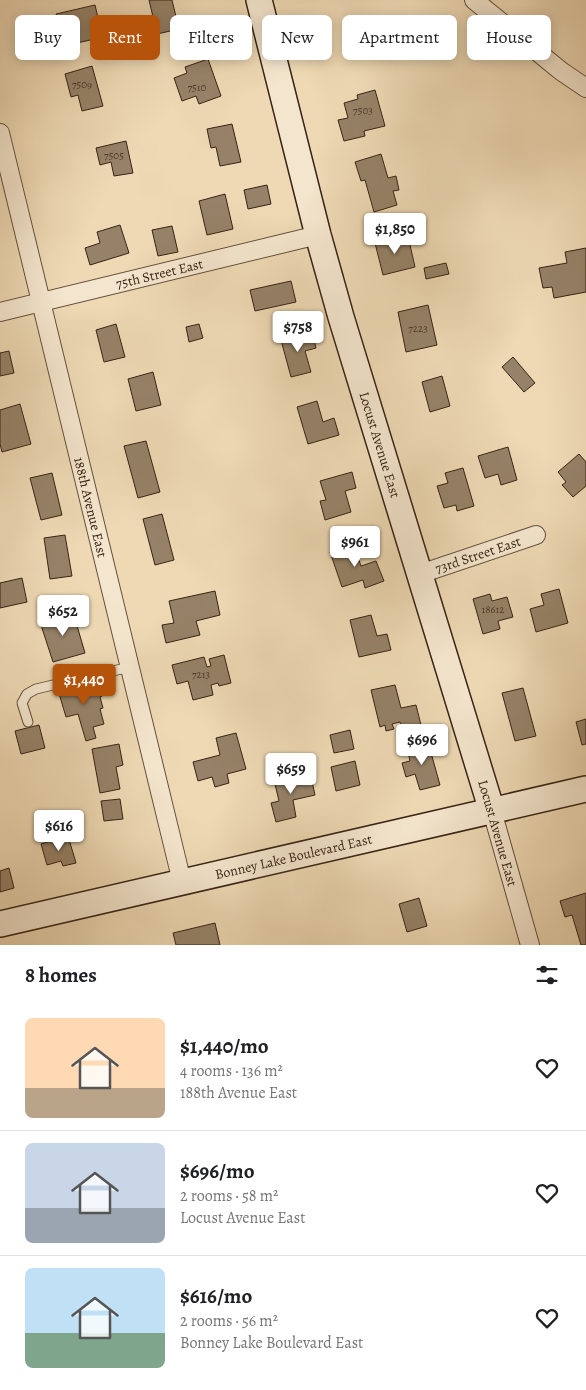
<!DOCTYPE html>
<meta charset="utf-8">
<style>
body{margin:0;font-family:Alegreya,serif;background:#f2f2f2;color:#202124;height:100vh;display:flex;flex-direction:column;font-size:19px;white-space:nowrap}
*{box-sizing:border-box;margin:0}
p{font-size:16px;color:#757577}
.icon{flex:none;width:28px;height:28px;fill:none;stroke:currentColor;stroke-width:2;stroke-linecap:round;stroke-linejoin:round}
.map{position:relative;height:945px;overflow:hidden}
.sheet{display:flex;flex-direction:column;background:#fff;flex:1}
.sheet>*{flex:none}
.top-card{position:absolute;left:15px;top:15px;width:556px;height:45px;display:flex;gap:10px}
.price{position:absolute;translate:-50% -42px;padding:0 11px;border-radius:5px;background:#fff;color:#222;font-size:16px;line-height:32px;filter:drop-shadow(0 1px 2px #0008)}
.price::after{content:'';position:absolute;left:50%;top:30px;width:15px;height:11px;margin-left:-8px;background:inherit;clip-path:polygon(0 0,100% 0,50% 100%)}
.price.current{background:#b45309;color:#fff}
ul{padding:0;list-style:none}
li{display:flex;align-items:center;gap:15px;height:125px;padding:0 25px}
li+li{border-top:1px solid #e0e0e0}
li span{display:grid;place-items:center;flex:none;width:140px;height:100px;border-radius:8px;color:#555}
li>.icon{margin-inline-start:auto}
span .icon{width:60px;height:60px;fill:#fffc;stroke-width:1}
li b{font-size:21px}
h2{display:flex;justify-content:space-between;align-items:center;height:60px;padding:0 25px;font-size:21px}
.pill{padding:0 18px;border-radius:8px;background:#fff;box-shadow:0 2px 12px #0003;font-size:18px;line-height:45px}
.pill.current{background:#b45309;color:#fff}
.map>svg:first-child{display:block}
.building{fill:#968268;stroke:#372315}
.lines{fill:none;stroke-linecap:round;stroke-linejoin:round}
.lane-casing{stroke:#65503d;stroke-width:11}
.street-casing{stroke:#65503d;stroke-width:20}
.secondary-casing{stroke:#372315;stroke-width:28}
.lane{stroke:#f4e6ce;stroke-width:9}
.street{stroke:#f4e6ce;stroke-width:18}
.secondary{stroke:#f4e6ce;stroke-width:25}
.labels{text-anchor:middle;stroke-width:4;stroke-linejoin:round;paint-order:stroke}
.number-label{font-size:11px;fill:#4f3b2a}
.street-label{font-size:14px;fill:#372315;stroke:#f4e6ce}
</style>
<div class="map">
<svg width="586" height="945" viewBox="0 0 586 945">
<rect width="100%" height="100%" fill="#eed9b4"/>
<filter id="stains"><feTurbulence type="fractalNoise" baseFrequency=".004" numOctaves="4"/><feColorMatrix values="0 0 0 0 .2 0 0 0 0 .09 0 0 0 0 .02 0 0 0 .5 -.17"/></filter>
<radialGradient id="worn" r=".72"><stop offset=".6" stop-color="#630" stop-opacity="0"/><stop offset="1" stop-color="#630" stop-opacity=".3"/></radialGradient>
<path class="building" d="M149,0H172L179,29L157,34Z
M95,5L99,22L92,24L95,39L72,44L69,28L60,30L56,14Z
M208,59L221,96L199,104L196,96L182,101L174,78L187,73L185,67Z
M92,66L103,106L82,111L78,95L71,97L65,74Z
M375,90L385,126L364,131L365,136L344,141L338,120L348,118L344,103L358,99L357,95Z
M232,124L241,162L220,166L216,147L211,148L207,129Z
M126,141L133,173L114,176L111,162L100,165L96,148Z
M381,154L388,178L396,176L399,190L393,191L397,205L374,212L365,180L361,181L355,162Z
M267,185L271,204L248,209L244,190Z
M225,194L233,229L207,235L199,201Z
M120,225L129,253L90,265L85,248L100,243L97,232Z
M172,226L178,252L158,256L152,230Z
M408,236L415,267L383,275L375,243Z
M586,248V292L554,298L552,287L543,288L539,268L567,263L565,252Z
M446,263L449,274L426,279L424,268Z
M291,281L296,302L255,311L250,290Z
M428,305L437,345L406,352L398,312Z
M116,324L125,357L104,362L96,330Z
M199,324L203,338L189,342L186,327Z
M312,332L316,348L305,351L311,372L291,377L281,340Z
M9,351L14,373L0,376V353Z
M513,357L535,383L524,392L502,367Z
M153,372L161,405L136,411L128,379Z
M442,376L450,406L430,412L422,382Z
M317,401L323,422L334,418L339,435L308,444L297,407Z
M20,404L31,444L2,452L0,444V410Z
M146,441L160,492L138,498L124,446Z
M508,447L517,480L501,485L498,474L485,478L478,456Z
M579,454L586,462V486L573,497L562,485L566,482L558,472Z
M463,468L474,506L457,511L456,505L444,508L437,486L448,483L445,473Z
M352,472L356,488L345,491L351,512L325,520L320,501L326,500L320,481Z
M52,473L62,515L41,520L30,478Z
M162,514L174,560L155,565L143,519Z
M65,535L72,576L50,579L44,538Z
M353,544L361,566L376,561L384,581L365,588L363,580L342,587L330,552Z
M22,578L27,602L0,608V583Z
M559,589L568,623L536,632L530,609L544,605L541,594Z
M215,591L220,615L196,621L200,635L166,643L162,625L174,623L169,601Z
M490,594L492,601L507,597L513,617L498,621L500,629L483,634L473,599Z
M73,612L85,653L53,662L40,622Z
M371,615L377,636L387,634L391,650L359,657L350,620Z
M224,655L231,683L219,686L218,683L211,685L213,695L193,700L188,681L177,684L172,665L204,657L207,667L211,666L209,659Z
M97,679L102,696L100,697L103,708L100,709L104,724L93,727L96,738L86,741L78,714L66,717L58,690Z
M395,685L401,708L416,705L421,725L402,730L400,722L392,724L394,729L386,731L385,725L380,727L371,690Z
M523,688L536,736L515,741L502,693Z
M586,719V744L582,745L576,722Z
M39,725L45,748L21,754L15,731Z
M350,730L354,749L334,753L330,735Z
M236,733L246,769L227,774L229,783L215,787L212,777L198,781L193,762L220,755L216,738Z
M428,742L440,785L420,790L415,774L406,777L402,763L410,761L407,748Z
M119,744L123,765L116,767L120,789L100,793L92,749Z
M355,761L360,785L336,791L331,767Z
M310,772L315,795L293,800L296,817L276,822L271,803L279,801L274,780Z
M120,799L123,819L104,821L101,801Z
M68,836L76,863L63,866L61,861L47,865L41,844Z
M9,868L14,888L0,892V871Z
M586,893V945H581L572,915L565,917L560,901Z
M419,898L427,926L407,932L399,904Z
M215,923L220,945H176L173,933Z"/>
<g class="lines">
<defs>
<path id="lane" d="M28,722L22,703L27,694L36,689L130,667"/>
<g id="street">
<path d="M474,0L561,71L586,88"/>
<path id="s1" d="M0,133L182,882"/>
<path id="s2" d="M0,312L318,235"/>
<path id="s3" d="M420,574L536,535"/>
<path d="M492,811L530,945"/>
</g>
<g id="secondary">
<path id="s4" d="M259,0L318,235L341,317L492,811"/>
<path id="s5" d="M0,924L586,789"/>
</g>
</defs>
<use href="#lane" class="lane-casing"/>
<use href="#street" class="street-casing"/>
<use href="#secondary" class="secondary-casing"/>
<use href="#lane" class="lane"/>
<use href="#street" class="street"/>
<use href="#secondary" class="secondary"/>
</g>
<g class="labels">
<g class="number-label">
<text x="82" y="88">7509</text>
<text x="197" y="91">7510</text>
<text x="363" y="114">7503</text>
<text x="114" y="159">7505</text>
<text x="418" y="332">7223</text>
<text x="493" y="613">18612</text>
<text x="201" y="678">7213</text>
</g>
<g class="street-label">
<text dy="5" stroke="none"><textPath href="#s2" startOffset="164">75th Street East</textPath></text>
<text dy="5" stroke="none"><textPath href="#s4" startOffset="461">Locust Avenue East</textPath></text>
<text dy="5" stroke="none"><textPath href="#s1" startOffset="385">188th Avenue East</textPath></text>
<text dy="5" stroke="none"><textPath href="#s3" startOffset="61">73rd Street East</textPath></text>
<text transform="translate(498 833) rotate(74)" y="5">Locust Avenue East</text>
<text dy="5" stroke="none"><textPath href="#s5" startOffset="301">Bonney Lake Boulevard East</textPath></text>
</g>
</g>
<rect width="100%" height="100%" filter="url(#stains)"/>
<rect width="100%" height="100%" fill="url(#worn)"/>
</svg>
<b class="price" style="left:395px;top:255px">$1,850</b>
<b class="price" style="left:298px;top:353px">$758</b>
<b class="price" style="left:355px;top:568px">$961</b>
<b class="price" style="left:63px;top:637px">$652</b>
<b class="price current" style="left:84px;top:706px">$1,440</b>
<b class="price" style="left:422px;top:766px">$696</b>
<b class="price" style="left:291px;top:795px">$659</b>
<b class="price" style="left:59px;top:852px">$616</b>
<div class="top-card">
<a class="pill">Buy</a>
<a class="pill current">Rent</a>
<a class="pill">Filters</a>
<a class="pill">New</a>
<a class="pill">Apartment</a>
<a class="pill">House</a>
</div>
</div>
<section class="sheet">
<h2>8 homes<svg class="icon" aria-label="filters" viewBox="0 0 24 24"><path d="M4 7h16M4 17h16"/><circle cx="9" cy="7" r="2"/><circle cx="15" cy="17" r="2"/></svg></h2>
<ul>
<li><span style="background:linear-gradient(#ffd9b3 70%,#b9a48a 0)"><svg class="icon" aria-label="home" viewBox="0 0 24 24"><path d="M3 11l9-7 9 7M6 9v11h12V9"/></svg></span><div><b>$1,440/mo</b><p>4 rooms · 136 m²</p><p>188th Avenue East</p></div><svg class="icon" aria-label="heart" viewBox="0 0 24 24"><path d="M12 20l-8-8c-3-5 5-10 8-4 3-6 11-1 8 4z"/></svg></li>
<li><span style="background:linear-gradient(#c9d6e8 65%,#9aa5b1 0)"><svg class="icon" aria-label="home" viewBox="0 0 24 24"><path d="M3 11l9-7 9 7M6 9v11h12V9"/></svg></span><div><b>$696/mo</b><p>2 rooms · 58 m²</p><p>Locust Avenue East</p></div><svg class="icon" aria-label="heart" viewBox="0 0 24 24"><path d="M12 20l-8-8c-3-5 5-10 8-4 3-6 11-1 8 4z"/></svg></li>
<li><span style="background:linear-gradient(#bfe0f5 65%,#7fa58c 0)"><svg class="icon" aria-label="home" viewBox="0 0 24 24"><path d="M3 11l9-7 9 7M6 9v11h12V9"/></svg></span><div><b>$616/mo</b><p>2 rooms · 56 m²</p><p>Bonney Lake Boulevard East</p></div><svg class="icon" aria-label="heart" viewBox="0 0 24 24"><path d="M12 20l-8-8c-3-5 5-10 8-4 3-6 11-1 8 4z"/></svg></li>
</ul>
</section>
